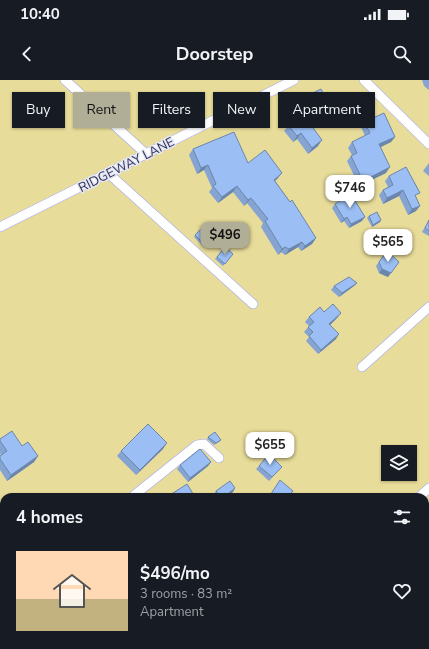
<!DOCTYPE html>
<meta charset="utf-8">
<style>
body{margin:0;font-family:"Nunito Sans",sans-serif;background:#242831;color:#f1f3f6;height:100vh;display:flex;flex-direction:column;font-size:15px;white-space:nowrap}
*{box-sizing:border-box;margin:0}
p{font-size:13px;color:#9ea1a6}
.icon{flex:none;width:22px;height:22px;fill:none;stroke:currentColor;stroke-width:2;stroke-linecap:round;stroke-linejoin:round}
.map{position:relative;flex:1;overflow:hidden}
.side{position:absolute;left:0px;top:413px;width:429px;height:156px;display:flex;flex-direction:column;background:#171b24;border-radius:12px 12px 0 0;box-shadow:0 1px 3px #0004}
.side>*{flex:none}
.banner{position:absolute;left:12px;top:12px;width:405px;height:36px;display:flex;gap:8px}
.controls{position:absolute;left:381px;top:365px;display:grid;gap:8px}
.controls a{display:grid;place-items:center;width:36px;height:36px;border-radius:0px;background:#171b24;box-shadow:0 1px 3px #0004;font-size:20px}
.price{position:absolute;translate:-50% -34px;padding:0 9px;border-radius:8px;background:#fff;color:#222;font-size:13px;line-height:26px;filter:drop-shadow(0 1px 2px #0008)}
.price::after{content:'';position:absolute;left:50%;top:24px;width:12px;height:9px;margin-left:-6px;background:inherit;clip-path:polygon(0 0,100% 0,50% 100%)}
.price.current{background:#b1ae98;color:#111}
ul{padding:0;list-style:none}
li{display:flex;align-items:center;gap:12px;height:100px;padding:0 16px}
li+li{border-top:1px solid #363941}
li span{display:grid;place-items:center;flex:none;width:112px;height:80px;border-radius:0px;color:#555}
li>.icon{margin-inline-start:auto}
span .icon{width:48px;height:48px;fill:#fffc;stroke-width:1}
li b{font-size:17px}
h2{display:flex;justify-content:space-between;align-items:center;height:48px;padding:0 16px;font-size:17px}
.chip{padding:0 14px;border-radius:0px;background:#171b24;box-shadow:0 1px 3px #0004;font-size:14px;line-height:36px}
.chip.current{background:#b1ae98;color:#111}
.status{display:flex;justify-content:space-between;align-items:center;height:28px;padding:0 20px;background:#171b24;direction:ltr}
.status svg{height:11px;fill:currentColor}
header{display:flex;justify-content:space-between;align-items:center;height:52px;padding:0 16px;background:#171b24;font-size:18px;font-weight:700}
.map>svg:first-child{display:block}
.green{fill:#e8dc9a;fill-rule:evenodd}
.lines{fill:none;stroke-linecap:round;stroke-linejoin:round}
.minor-casing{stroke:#a0a8f3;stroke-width:10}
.minor{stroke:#fff;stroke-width:9}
.wall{fill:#85a4d2}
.shaded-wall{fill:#6c86ab}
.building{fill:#9bbff4;stroke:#6c86ab}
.labels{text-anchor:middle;stroke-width:3;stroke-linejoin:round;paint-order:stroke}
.street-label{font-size:13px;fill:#2e304f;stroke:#e4e7f6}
</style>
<div class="status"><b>10:40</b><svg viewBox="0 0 49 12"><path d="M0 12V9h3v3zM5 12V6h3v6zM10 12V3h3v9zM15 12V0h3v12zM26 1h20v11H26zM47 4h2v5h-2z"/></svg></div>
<header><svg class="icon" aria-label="back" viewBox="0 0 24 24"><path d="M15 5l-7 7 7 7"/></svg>Doorstep<svg class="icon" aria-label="search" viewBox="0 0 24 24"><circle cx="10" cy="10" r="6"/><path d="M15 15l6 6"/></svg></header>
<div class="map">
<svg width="429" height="569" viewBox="0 0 429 569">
<rect width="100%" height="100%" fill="#e4e7f6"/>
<path class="green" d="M0,0H429V569H0ZM388,372H410V394H388ZM4,417H425V565H4Z"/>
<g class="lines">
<defs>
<path id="minor" d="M65,0L146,74
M364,0L429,64
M108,93L253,224
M0,147L294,0
M362,287L429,227
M132,417L197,365L204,364L219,378
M419,417L429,408
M0,470L4,473
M0,498L4,494
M97,565L101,569
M247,569L251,565"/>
</defs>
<use href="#minor" class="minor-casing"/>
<use href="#minor" class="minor"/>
</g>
<path class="wall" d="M422,0H429V10L424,6Z
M305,17L327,22L324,26L304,35L300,27L303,22L302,21Z
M289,36L318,66L308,74L297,59L293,62L284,51L288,46L285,42Z
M364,42L395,57L391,62L380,67L386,93L359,106L347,81L351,76L352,75L348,68L352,62L365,56L361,47Z
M193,69L248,83L278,98L275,101L316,158L312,164L301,171L298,167L285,175L281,172L278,175L261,147L263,143L247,123L244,126L233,112L218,123L209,112L212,108L204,90L197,94L189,75Z
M429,83V96L423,91Z
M389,96L417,118L416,131L408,135L399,116L383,124L379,115L383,110L388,107L385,101Z
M335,124L362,141L349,148L344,141L341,143L332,128Z
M369,136L381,140L380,142L372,147L367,138Z
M429,140V156L422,152Z
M195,155L211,159L204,167L194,157Z
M225,167L233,174L223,186L215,179Z
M387,171L388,197L379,193L376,186Z
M334,206H354L339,217L331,210Z
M324,232L341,233L337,238L330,245L336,259L318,274L306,261L309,257L304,252L309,246L305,242L309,237Z
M208,357L221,360L219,362L214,365L207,359Z
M0,359L22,366L38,376L34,382L7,401L0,390V376L1,375L0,373Z
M163,369L136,395L117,376L121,371Z
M211,382L208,386L188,402L177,389L180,385Z
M259,386L282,387L269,401L256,389Z
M235,408L233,412L226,417H215L213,415L216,411Z"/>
<path class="shaded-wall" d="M327,22L324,26L304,35L307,31Z
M301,53L297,59L293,62L297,56Z
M395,57L391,62L375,70L379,64Z
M322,60L318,66L308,74L312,68Z
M208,85L204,90L197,94L201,88Z
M390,87L386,93L359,106L363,101Z
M282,93L278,98L270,105L274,100Z
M237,106L233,112L218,123L222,117Z
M403,110L399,116L383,124L387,118Z
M251,118L247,123L244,126L248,120Z
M420,126L416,131L408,135L412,129Z
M347,137L344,141L341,143L344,139Z
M365,137L362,141L349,148L351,144Z
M381,140L380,142L372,147L373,145Z
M316,158L312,164L301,171L305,166Z
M302,162L298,167L285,175L289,169Z
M285,167L281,172L278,175L282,169Z
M399,182L388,197L379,193L382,189Z
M357,203L354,206L339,217L342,213Z
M341,233L337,238L326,249L329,244Z
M339,254L336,259L318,274L321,270Z
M167,363L163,369L136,395L140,390Z
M38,376L34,382L7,401L11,395Z
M211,382L208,386L188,402L190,398Z
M235,408L233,412L226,417H224Z"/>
<path class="building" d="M321,9L327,22L307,31L303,23L307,21L305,17Z
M299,29L322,60L312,68L301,53L297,56L288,45L293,42L289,36Z
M384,33L395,57L379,64L390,87L363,101L351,76L357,73L352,62L370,53L364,42Z
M234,52L248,83L265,70L282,93L274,100L290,122L292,120L316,158L305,166L302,162L289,169L285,167L282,169L265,141L268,139L251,118L248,120L237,106L222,117L213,106L216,104L208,85L201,88L193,69Z
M406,87L420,113L415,115L420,126L412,129L403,110L387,118L383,110L393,105L389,96Z
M351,114L365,137L351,144L347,137L344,139L335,124Z
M377,132L381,140L373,145L369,136Z
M429,140V151L425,148Z
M201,149L211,159L205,165L195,155Z
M225,167L233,174L225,184L217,177Z
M387,171L399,182L391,193L382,189L379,182Z
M349,197L357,203L342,213L334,206Z
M333,224L341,233L329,244L339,254L321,270L309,256L313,252L308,247L314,242L309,237L320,227L324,232Z
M148,344L167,363L140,390L121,371Z
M12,351L22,366L28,362L38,376L11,395L0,379V376L7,371L0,361V359Z
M215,352L221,360L216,363L208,357Z
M200,369L211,382L190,398L180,385Z
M269,374L282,387L272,397L259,386Z
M280,400L293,411L289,416L290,417H269Z
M230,401L235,408L224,417H220L216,411Z
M187,404L195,417H167Z"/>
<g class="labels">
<g class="street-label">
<text transform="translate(126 84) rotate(-27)" y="5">RIDGEWAY LANE</text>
</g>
</g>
</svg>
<div class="controls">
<a><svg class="icon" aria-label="layers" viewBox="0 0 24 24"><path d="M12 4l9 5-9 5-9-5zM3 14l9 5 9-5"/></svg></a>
</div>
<b class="price" style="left:350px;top:129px">$746</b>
<b class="price current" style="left:225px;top:176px">$496</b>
<b class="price" style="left:388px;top:183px">$565</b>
<b class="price" style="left:270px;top:386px">$655</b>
<div class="banner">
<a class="chip">Buy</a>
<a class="chip current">Rent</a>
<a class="chip">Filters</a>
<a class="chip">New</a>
<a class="chip">Apartment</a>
</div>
<section class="side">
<h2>4 homes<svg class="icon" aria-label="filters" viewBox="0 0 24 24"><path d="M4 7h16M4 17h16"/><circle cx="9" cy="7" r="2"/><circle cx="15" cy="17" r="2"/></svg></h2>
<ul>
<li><span style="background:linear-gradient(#ffd9b3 60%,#c2b280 0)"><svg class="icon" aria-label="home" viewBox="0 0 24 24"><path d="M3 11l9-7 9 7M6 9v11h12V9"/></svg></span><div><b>$496/mo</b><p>3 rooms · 83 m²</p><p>Apartment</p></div><svg class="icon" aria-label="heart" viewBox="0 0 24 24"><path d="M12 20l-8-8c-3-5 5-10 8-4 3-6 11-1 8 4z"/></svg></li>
</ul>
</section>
</div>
